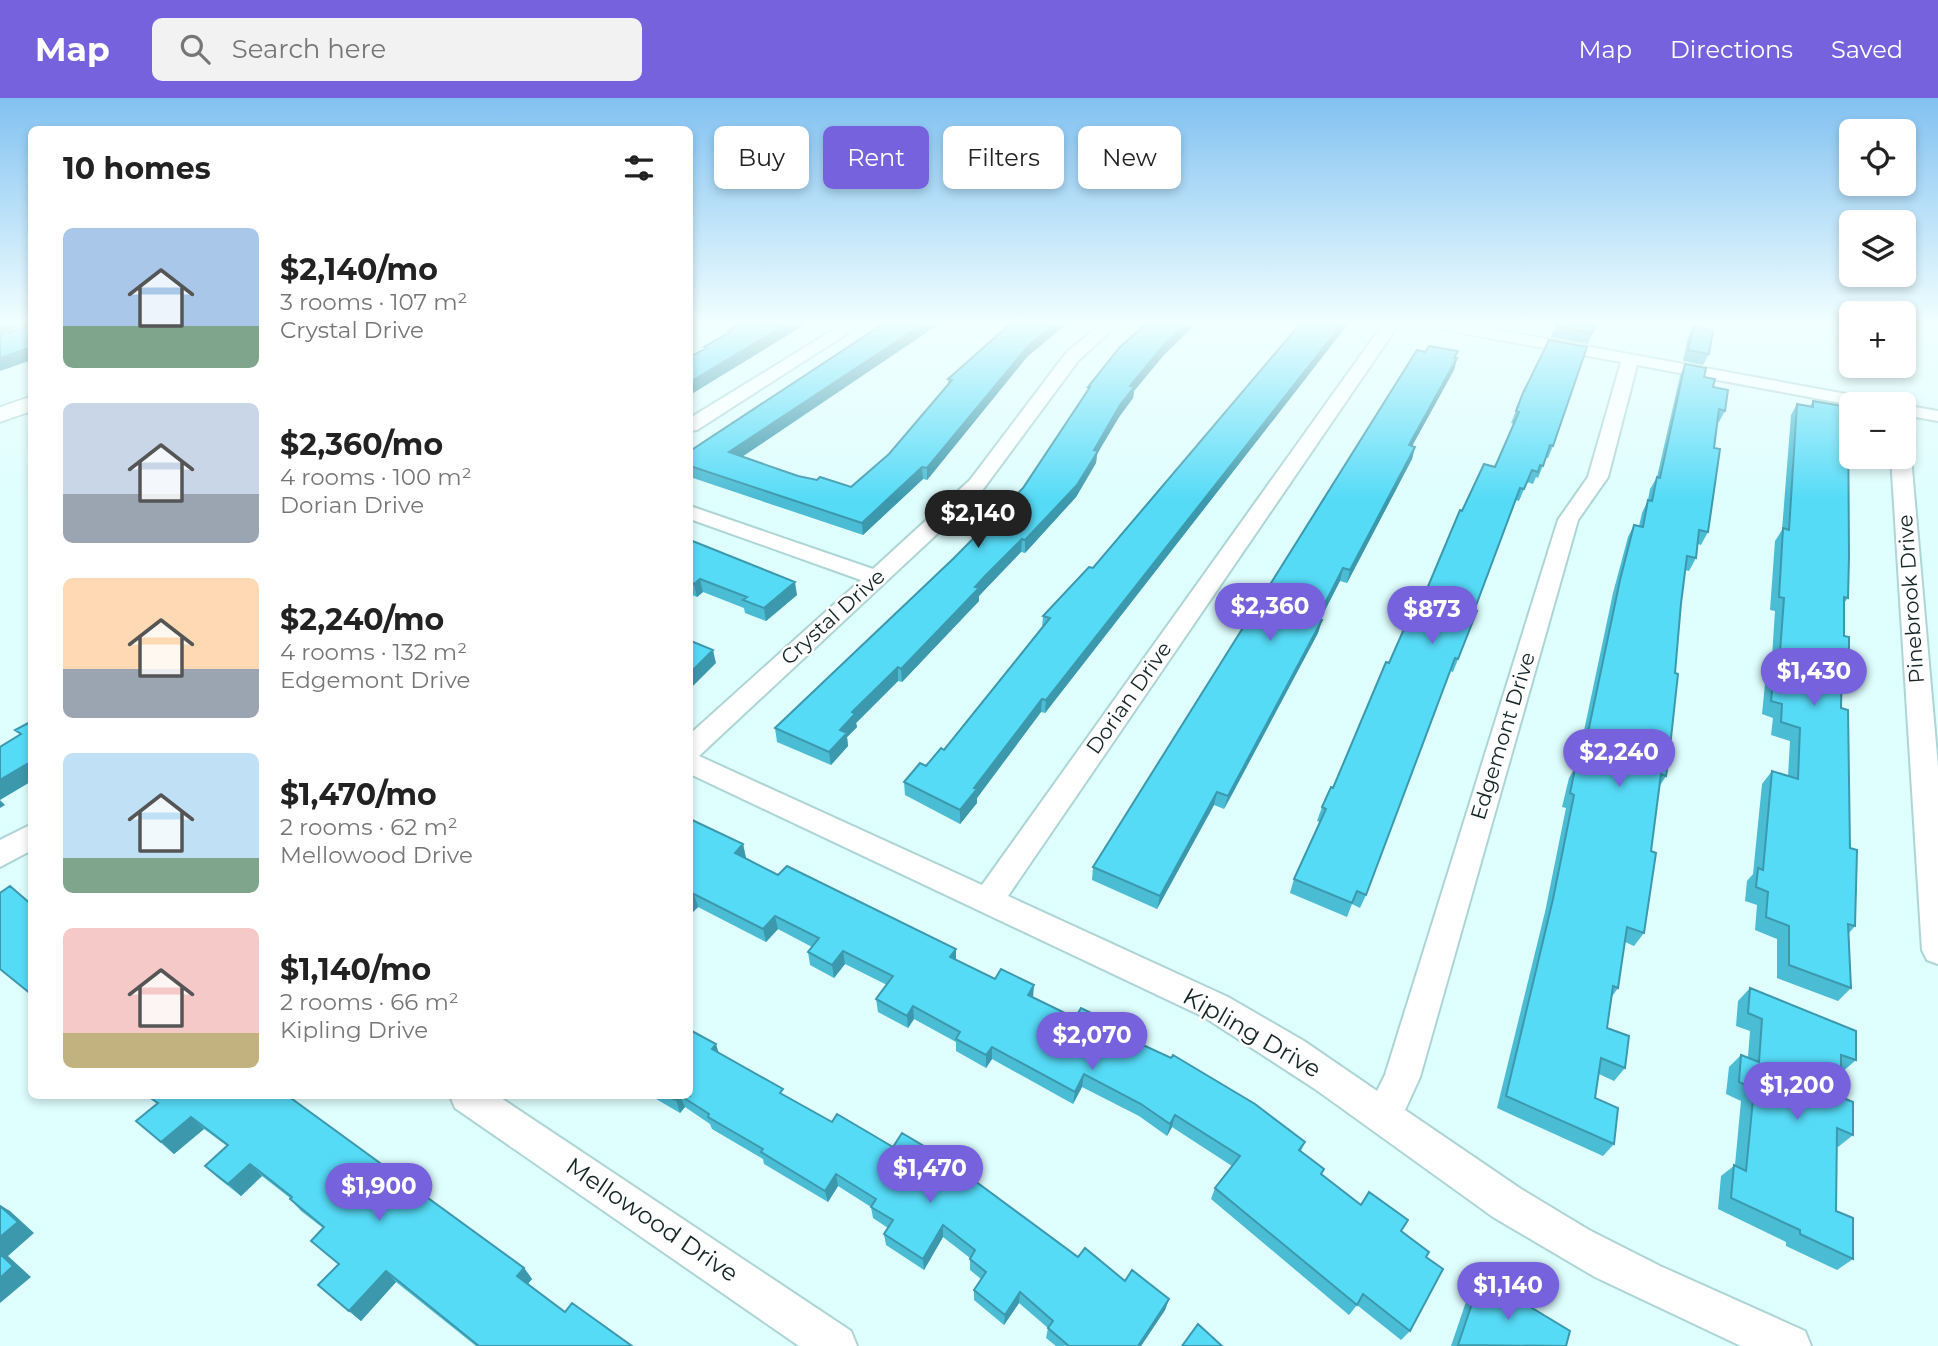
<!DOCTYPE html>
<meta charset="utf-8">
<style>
body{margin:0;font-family:Montserrat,sans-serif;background:#f2f2f2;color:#222;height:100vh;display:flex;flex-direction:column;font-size:26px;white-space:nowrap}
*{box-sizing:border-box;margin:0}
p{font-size:23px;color:#767676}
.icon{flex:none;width:38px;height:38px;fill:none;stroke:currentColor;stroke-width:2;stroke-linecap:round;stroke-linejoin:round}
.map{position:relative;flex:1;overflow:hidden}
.sheet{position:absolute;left:28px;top:28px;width:665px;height:973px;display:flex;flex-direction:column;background:#fff;border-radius:10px;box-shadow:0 4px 10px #0003}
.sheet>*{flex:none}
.top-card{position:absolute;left:714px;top:28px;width:665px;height:63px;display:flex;gap:14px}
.buttons{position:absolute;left:1839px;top:21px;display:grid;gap:14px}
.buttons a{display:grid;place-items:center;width:77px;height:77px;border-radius:10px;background:#fff;box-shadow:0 4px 10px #0003;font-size:35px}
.price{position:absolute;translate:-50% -60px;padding:0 16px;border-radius:24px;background:#7762dd;color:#fff;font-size:23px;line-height:46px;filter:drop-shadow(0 2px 4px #0008)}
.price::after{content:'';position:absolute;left:50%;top:42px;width:21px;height:16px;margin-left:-10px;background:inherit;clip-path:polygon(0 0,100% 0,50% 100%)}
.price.current{background:#222;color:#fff}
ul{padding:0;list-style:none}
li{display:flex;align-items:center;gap:21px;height:175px;padding:0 35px}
li span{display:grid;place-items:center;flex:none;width:196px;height:140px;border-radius:10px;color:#555}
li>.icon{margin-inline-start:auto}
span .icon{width:84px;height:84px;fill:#fffc;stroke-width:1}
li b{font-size:30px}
h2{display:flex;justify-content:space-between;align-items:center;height:84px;padding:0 35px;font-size:30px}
.pill{padding:0 24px;border-radius:10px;background:#fff;box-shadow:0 4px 10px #0003;font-size:24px;line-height:63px}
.pill.current{background:#7762dd;color:#fff}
header{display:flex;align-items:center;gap:42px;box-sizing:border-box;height:98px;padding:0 35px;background:#7762dd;color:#fff}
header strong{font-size:33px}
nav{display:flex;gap:38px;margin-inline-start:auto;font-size:24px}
.search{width:490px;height:63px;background:#f2f2f2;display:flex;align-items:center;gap:18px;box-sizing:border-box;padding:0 24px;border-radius:10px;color:#767676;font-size:26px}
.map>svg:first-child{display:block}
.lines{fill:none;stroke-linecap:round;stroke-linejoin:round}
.minor-casing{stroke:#aed5d5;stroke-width:4}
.major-casing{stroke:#aed5d5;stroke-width:3}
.minor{fill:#fff;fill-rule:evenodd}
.major{fill:#fff;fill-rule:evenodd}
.wall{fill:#4abcd4}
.shaded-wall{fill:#3c99ad}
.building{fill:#56dbf7;stroke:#3c99ad;stroke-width:2}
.labels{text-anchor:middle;stroke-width:5;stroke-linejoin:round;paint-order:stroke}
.street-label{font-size:21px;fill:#162626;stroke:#fff}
.near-street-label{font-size:24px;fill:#162626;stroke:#fff}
</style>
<header>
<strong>Map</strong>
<div class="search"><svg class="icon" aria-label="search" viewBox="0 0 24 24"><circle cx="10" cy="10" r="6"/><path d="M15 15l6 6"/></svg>Search here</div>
<nav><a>Map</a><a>Directions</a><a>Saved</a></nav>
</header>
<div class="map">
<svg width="1938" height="1248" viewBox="0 0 1938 1248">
<rect width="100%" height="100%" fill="#dffefe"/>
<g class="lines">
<defs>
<path id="minor" d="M843,226H862L697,332L690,333V320Z
M1101,226H1118L1078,263L984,390L968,407L699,658L982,787L1383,226H1399L1008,798L1228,899L1304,943L1377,993L1385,977L1558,422L1588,379L1621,264L1440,231L1432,226H1465L1879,302L1882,306L1852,307L1637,267L1608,379L1578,422L1420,979L1405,1012L1521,1091L1589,1132L1660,1168L1805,1233L1811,1248H1741L1595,1179L1493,1119L1315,991L1204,919L690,676V636L861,482L690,421V408L873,471L970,382L1066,255Z
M1904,307L1938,313V323L1904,317Z
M1904,354L1911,359L1938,669V866L1927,862L1922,852L1891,359H1904Z
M32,726V752L0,769V742Z
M450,998H498L851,1233L857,1248H799L455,1010Z"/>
<path id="major" d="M32,298V313L0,324V309Z"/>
</defs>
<use href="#minor" class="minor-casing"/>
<use href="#major" class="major-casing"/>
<use href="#minor" class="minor"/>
<use href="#major" class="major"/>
</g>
<path class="wall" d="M883,226H939L742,359L798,378L851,389L889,356L948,286V281L1027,259L927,382L923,381L863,437L690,379V353Z
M1300,226H1348L1045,615L1041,614L977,700V705L960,726L905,697L904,684L926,668L944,652L1042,530L1043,518L1093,470Z
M1556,226H1596L1588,246L1551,239Z
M1693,229L1709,256L1703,267L1683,263L1688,239Z
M1163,258L1134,293L1133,300L1119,319L1097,356L1096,365L1076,399L1025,455L1021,454L986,490L979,498V503L902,584L898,583L856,625L857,629L847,639L848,648L831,667L777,644L775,630L954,460L1023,390L1087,293L1088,289Z
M1456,260H1457L1454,272L1412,348L1415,349L1412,361L1347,485L1340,483L1320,521L1322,522L1318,535L1234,693L1224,711L1214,707L1157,811L1092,782L1093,769Z
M1685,266L1704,279L1713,289L1725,313L1719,324H1717L1714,350L1708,434L1701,447L1698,446L1696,460L1689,473L1685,472L1681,505L1666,678L1659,689L1651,753L1644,835L1634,848L1625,844L1618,890L1611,900L1607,930L1625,970L1614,983L1599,976L1595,1000L1614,1046L1603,1058L1497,1010L1545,814L1566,710L1562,709L1569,680L1577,666L1613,495L1628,439L1634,427L1639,428L1642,415L1648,402L1650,391L1657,379L1680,278Z
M1523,295L1553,348L1548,360H1546L1538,380L1536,379L1533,386L1527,384L1519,403L1516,402L1474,513L1471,528L1453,574L1450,573L1366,797L1360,810L1352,806L1347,819L1290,795L1294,781L1320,724L1317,723L1322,709L1333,690L1389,565L1424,498L1495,369L1514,326L1511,325Z
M1813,303L1848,500L1844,505V538L1849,566L1842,576L1841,610L1855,828L1849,835L1851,890L1838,903L1777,880V841L1755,832L1757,807L1745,803L1747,783L1753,776L1762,686L1772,673L1788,678L1790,643L1771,637L1773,620L1762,616L1767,566L1772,559L1775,513L1770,512L1775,443L1782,432L1791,317L1797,306L1810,308Z
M690,442L797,497L766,523L745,515L744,510L703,494L697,499L690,496Z
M690,721L743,746L746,761L778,777L956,851V862L1075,920L1132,942L1305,1044L1301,1053L1324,1071L1321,1076L1361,1107L1401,1133L1426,1159L1410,1233L1401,1242L1357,1207L1349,1217L1211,1101L1215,1090L1232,1068L1172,1029L1167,1038L1139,1018L1082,989L1073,1006L992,961L986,970L956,953V944L914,921L908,930L878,914L876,901L887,887L845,866L834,880L810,867L808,854L812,849L778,831L766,844L698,809L690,817Z
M1750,890L1856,962L1841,975V999L1853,1037L1838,1049L1837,1048L1836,1113L1853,1161L1837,1172L1786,1148V1144L1718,1111L1721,1078L1735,1067L1741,1003L1726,996L1729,969L1741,957L1748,959L1750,933L1736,928L1738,903Z
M718,955L785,998L832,1024L893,1049L941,1058L978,1068V1080L976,1083L1078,1159L1125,1183L1169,1201L1165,1212L1141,1248H1056L1046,1240L1048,1230L1019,1205L1004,1227L974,1202V1192L981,1181L970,1172V1160L943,1139L924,1172L886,1147L884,1136L888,1130L873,1120L871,1109L838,1088L828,1104L764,1066L763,1061L712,1031L710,1026L685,1009L680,1015L651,998H690Z
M147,998H288L524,1170L532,1181L528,1186L565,1214L632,1248H476L396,1184L361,1223L318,1187L338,1166L311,1143L323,1130L301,1113L290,1101V1100L262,1078L241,1098L218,1080L205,1068L227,1048L204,1031L174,1056L136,1023L157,1006Z
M1481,1179L1566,1248H1451L1471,1189Z"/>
<path class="shaded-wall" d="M0,226H27L0,236Z
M787,226H806L690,297V284Z
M923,226H939L731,366L729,354Z
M1055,226H1067L1027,259L927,382V370L1028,248Z
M1186,226H1196L1163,258L1134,293L1133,300L1119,319L1097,356L1096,365L1076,399L1025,455V442L1094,352L1130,288L1164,247Z
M1342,226H1348L1045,615L1046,602Z
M32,249V262L0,273V260Z
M1457,260L1454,272L1406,359L1409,347Z
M1415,349L1412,361L1347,485L1350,472Z
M922,369L923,381L863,437L862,425Z
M1022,441L1021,454L979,498V503L902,584L901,571L986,477Z
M1343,470L1340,483L1314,534L1317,521Z
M700,481L703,494L697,499L694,486Z
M795,484L797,497L766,523L764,510Z
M1322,522L1318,535L1224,711L1228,698Z
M713,552L716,565L690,591V575Z
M898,569V583L856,625L857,629L847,639L848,648L831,667L829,654L840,632L852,614Z
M1042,601L1041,614L977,700V705L960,726V712L974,690Z
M32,663V683L0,702L5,707L0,710V682Z
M1217,694L1214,707L1157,811L1160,798Z
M743,746L746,760L738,768L735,755Z
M694,796L698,809L690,817V800Z
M775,818L778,831L766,844L763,831Z
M956,851V864L950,859Z
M843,853L845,866L834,880L832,867Z
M1034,887L1033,900L1028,897Z
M913,908L914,921L908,930L907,918Z
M716,946L720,959L712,951Z
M992,949V961L986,970V957Z
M1084,976L1082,989L1073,1006L1075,994Z
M680,998L685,1009L680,1015L676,1002Z
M1175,1017L1172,1029L1167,1038L1170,1026Z
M191,1019L204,1031L174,1056L161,1044Z
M250,1066L262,1078L241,1098L228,1086Z
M978,1068V1080L971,1091V1080Z
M836,1076L838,1088L828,1104L825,1093Z
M0,1107L10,1113L34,1135L8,1158L31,1179L0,1205Z
M943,1127V1139L924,1172L923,1161Z
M524,1170L532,1181L526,1188L517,1178Z
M386,1173L396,1184L361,1223L349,1213Z
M1020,1194L1019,1205L1004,1227L1005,1217Z
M1169,1201L1165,1212L1141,1248H1138Z"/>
<path class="building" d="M27,226H32V249L0,260V237L26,229Z
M741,226H787L690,284V259L706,250L704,249L730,234L728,233Z
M883,226H923L729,354L798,378L817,382L820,379L851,389L889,356L952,282L948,281L1010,226H1055L1028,248L927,370L922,369L862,425L690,368V353Z
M1146,226H1186L1164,247L1130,288L1134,289L1120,307L1094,352L1098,353L1077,387L1025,442L1022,441L986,477L975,489L979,490L901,571L898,569L852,614L855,616L840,632L847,635L829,654L775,630L954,460L1023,390L1090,289H1088L1120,249Z
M1300,226H1342L1046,602L1042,601L974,690L977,691L960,712L904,684L920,665L926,668L941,650L944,652L1050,520L1043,518L1089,469L1093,470Z
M1556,226H1596L1592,235L1555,228Z
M1693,229L1713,232L1709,256L1688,252Z
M1549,242L1587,249L1553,348L1550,347L1543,368L1540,367L1538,374L1532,372L1524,391L1520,390L1474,513H1477L1471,528L1458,561L1455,560L1366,797L1357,793L1352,805L1294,781L1326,711L1322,709L1331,689L1333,690L1386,564L1389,565L1419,497L1424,498L1460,412L1462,413L1484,366L1495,369L1519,314L1516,313L1523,295Z
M1429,248L1458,253L1454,260H1457L1409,347L1415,349L1350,472L1343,470L1317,521L1322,522L1228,698L1217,694L1160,798L1093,769L1417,252L1425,254Z
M1685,266L1706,270L1704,279L1715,281L1713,289L1728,292L1725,313L1719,311L1714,350L1720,351L1708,434L1699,432L1696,460L1687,458L1681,505L1675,575L1678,576L1669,658L1666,678L1661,676L1651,753L1656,755L1644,835L1627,829L1618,890L1613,888L1607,930L1629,938L1625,970L1601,960L1595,1000L1618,1010L1614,1046L1506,998L1553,801L1574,697L1570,695L1576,666L1581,668L1620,482L1634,427L1643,429L1648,402L1652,403L1657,379L1660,380Z
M1813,303L1848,309L1849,458L1848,500L1844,499V538L1849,539V566L1842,564L1841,610L1848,612L1850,750L1857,752L1855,828L1848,826L1851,890L1789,867V828L1766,819L1768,794L1756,789L1758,770L1763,772L1772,673L1798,681L1800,630L1781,624L1782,606L1771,603L1776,553L1780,554L1784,500L1779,499L1783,430L1789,432L1797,306L1813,309Z
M690,442L795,484L764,510L743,502L747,499L700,481L694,486L690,484Z
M691,543L713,552L690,575V545Z
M32,623V663L0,682V649L21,636L15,632Z
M690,721L743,746L735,755L778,777L787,768L956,851L950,859L995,881L1001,871L1034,887L1028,897L1075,920L1081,910L1133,935L1130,941L1171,960L1173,957L1255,1006L1305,1044L1299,1052L1324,1071L1321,1076L1361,1107L1369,1094L1408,1122L1401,1133L1429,1154L1426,1159L1443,1171L1410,1233L1363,1196L1357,1207L1215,1090L1240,1058L1175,1017L1170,1026L1141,1006L1084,976L1075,994L992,949L986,957L956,941L960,934L913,908L907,918L876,901L893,878L843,853L832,867L808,854L819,840L775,818L763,831L694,796L690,800Z
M10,788L32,807V897L0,871V795Z
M1750,890L1856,933V962L1841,957V999L1853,1004V1037L1837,1030L1836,1113L1853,1120V1161L1800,1136V1132L1731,1100L1734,1067L1746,1073L1754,991L1739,984L1741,957L1759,964L1762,921L1748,915Z
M690,932L716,946L712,951L783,991L780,995L832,1024L837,1016L893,1049L902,1035L941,1058L946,1049L978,1068L971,1080L1078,1159L1085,1150L1125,1183L1132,1172L1169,1201L1138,1248H1069L1048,1230L1053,1223L1020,1194L1005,1217L974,1192L986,1174L970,1161L975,1152L943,1127L923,1161L884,1136L893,1122L871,1109L876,1101L836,1076L825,1093L761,1054L763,1051L708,1019L709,1016L681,998H690Z
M148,998H288L524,1170L517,1178L565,1214L572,1205L632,1248H479L386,1173L349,1213L318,1187L339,1166L311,1143L324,1129L290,1101L292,1099L250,1066L228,1086L205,1068L228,1047L191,1019L161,1044L136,1023L158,1005Z
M667,998H680L676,1002Z
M0,1108L18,1124L0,1139Z
M0,1156L13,1168L0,1180Z
M1481,1179L1570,1233L1566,1248L1458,1247Z
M1198,1226L1222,1248H1182Z"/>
<linearGradient id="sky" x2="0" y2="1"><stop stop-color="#81c1f1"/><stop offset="0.56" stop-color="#f1ffff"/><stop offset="1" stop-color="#f1ffff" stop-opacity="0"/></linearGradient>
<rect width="1938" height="401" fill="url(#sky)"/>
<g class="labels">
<g class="street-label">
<text transform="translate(1911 501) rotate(-94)" y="7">Pinebrook Drive</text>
<text transform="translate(833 519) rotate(-42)" y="7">Crystal Drive</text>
<text transform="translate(1129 600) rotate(-55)" y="7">Dorian Drive</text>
<text transform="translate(1503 638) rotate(-73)" y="7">Edgemont Drive</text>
</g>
<g class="near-street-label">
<text transform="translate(1252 935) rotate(30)" y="8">Kipling Drive</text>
<text transform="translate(652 1122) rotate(34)" y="8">Mellowood Drive</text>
</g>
</g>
</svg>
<div class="buttons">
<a><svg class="icon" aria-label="locate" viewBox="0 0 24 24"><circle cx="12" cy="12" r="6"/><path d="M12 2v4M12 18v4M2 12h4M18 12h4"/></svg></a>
<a><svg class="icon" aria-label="layers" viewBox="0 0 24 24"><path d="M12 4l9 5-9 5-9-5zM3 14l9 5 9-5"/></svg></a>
<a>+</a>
<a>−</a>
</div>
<b class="price current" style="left:978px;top:452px">$2,140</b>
<b class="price" style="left:1270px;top:545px">$2,360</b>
<b class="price" style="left:1432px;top:548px">$873</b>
<b class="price" style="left:1814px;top:610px">$1,430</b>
<b class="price" style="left:1619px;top:691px">$2,240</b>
<b class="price" style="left:1092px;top:974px">$2,070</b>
<b class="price" style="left:1797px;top:1024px">$1,200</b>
<b class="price" style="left:930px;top:1107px">$1,470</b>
<b class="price" style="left:379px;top:1125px">$1,900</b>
<b class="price" style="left:1508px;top:1224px">$1,140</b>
<div class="top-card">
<a class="pill">Buy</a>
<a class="pill current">Rent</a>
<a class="pill">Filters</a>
<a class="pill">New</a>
</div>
<section class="sheet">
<h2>10 homes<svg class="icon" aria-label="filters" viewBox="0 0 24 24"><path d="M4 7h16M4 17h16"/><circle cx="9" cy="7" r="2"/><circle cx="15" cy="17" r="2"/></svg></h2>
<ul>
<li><span style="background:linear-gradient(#a9c7e8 70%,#7fa58c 0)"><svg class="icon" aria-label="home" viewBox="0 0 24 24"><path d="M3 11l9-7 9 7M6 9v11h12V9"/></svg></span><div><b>$2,140/mo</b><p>3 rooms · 107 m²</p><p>Crystal Drive</p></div></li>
<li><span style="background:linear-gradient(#c9d6e8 65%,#9aa5b1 0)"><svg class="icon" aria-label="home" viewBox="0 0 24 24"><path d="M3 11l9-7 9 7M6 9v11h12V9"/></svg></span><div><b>$2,360/mo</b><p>4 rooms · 100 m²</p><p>Dorian Drive</p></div></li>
<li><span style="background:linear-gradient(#ffd9b3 65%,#9aa5b1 0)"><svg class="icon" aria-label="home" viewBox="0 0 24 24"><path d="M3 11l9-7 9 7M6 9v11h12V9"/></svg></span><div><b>$2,240/mo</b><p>4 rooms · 132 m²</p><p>Edgemont Drive</p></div></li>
<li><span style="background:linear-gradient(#bfe0f5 75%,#7fa58c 0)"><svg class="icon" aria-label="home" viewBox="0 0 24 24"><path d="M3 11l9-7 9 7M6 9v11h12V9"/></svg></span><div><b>$1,470/mo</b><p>2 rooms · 62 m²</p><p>Mellowood Drive</p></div></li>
<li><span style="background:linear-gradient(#f6c9c9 75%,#c2b280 0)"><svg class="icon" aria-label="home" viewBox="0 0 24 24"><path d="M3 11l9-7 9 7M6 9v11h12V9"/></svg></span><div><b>$1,140/mo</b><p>2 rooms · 66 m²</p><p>Kipling Drive</p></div></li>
</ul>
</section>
</div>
